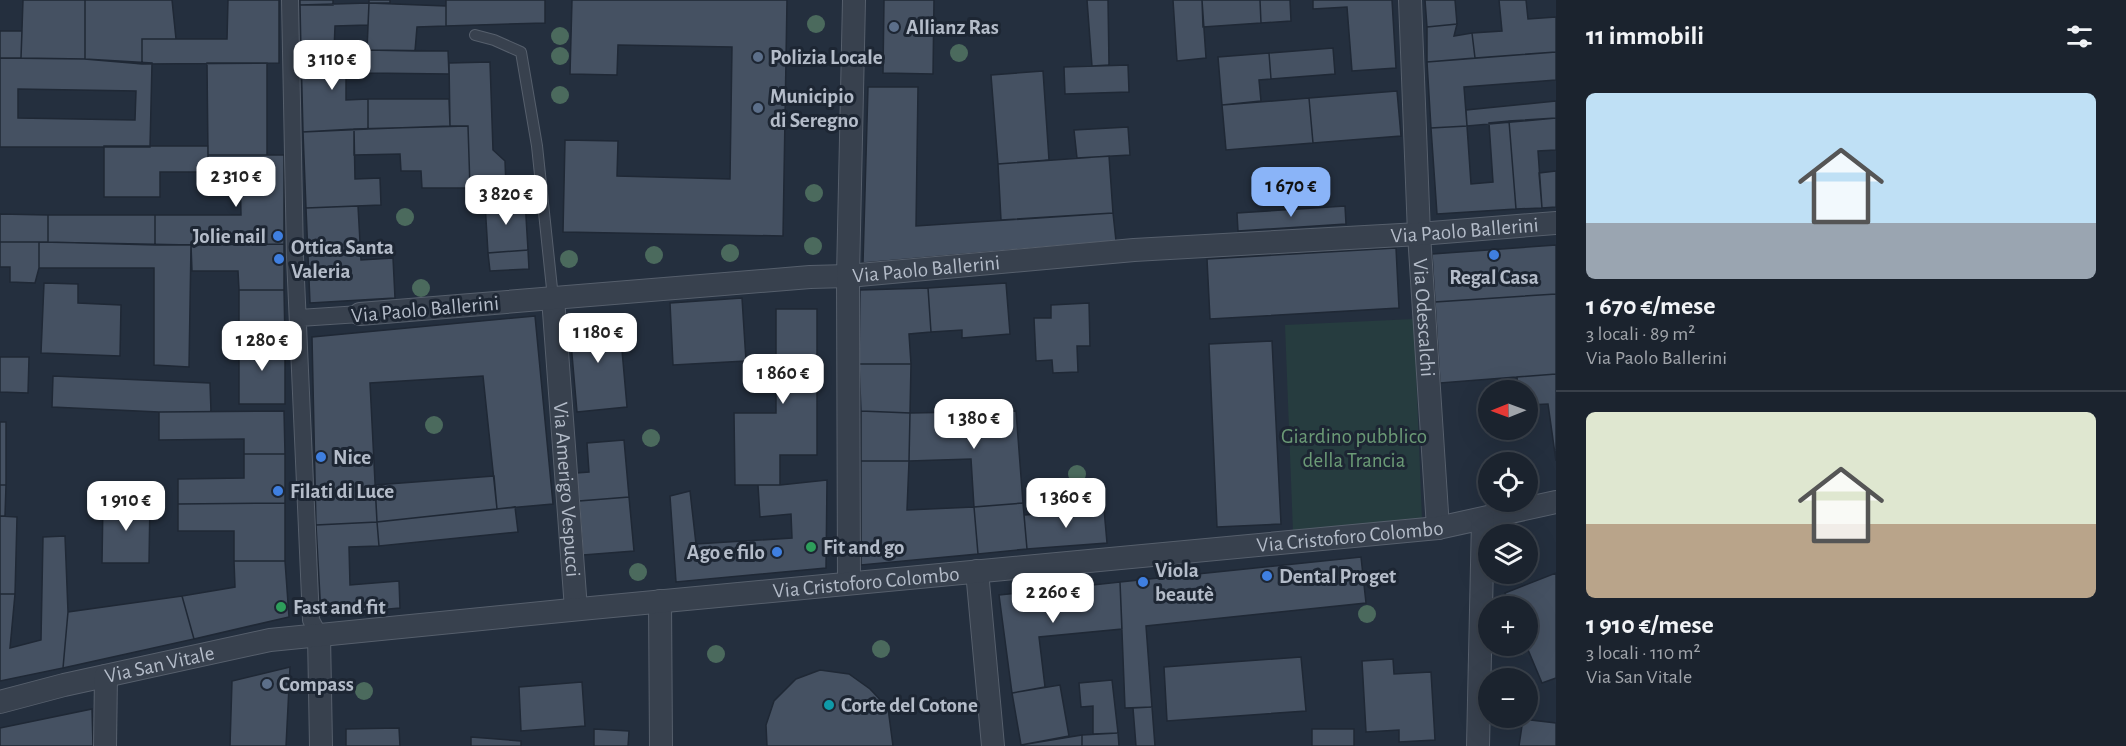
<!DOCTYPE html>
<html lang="it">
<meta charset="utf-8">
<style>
body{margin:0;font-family:"Alegreya Sans",sans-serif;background:#282f3a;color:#f1f3f6;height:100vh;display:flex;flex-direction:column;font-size:22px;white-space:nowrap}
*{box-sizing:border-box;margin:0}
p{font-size:20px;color:#a0a4aa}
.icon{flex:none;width:33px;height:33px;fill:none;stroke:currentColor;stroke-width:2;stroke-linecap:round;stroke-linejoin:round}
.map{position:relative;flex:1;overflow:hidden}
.side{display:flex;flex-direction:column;background:#1b232e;width:570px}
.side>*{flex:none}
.needle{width:39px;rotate:269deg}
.controls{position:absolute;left:1478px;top:380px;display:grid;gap:12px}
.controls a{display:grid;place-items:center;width:60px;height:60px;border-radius:50%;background:#1b232e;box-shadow:0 6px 24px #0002,0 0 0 2px #39404a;font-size:30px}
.price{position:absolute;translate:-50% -51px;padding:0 14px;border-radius:12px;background:#fff;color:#222;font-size:20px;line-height:39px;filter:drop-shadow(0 2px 3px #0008)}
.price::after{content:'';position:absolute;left:50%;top:36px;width:18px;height:14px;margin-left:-9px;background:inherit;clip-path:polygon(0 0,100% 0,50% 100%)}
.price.active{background:#8ab4f8;color:#111}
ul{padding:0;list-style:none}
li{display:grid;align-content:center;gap:12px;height:318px;padding:0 30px}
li+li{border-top:2px solid #39404a}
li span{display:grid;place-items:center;height:186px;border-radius:9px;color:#555}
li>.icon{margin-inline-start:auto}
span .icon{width:108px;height:108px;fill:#fffc;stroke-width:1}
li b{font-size:26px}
h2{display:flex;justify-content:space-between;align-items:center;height:72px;padding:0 30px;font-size:26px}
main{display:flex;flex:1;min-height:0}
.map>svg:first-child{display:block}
.green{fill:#263c3f}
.building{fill:#455162;stroke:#1f2835;stroke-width:1.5;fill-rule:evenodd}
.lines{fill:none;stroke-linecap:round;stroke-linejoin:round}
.service-casing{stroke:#565f6c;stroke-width:12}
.pedestrian-casing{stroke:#565f6c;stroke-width:18}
.minor-casing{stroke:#565f6c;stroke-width:24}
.service{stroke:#38414e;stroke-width:10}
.pedestrian{stroke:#38414e;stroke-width:16}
.minor{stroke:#38414e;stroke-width:22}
.tree{fill:#4b6a5d}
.service-dot{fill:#5c6f8a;stroke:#1d2633;stroke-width:2}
.shop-dot{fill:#3f7fe0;stroke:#1d2633;stroke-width:2}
.leisure-dot{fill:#2e9e5b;stroke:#1d2633;stroke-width:2}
.culture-dot{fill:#0f9aa8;stroke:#1d2633;stroke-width:2}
.labels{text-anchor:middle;stroke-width:6;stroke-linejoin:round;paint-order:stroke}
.poi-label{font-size:21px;font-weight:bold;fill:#b4bcc9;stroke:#1d2633;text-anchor:start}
.street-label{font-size:21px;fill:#b4bcc9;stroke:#1d2633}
.park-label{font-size:21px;fill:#6b9a76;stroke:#1d2633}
</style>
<main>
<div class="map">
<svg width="1556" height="746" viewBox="0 0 1556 746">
<rect width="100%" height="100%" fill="#242f3e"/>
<path class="green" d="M1414,319L1422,520L1293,532L1285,325Z"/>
<path class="building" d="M23,0H85V59L21,58Z
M85,0H172L176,39H142V64L85,59Z
M228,0H279V63L142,64V39H227Z
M300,0H333V5H300Z
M369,0H390V3H369Z
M446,0H545V23L446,26Z
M572,0H787L783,236L563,232L565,140L618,141L617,176L730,179L732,47L618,45L617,75L570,74Z
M884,0H934L933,74L883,73Z
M1087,0H1108L1109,65L1092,66Z
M1173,0H1202L1206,58L1177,61Z
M1202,0H1260L1261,23L1203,27Z
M1260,0H1290L1291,21L1261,23Z
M1313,0H1392L1396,68L1352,71L1347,7L1313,9Z
M1425,0H1455L1457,24L1427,27Z
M1499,0H1526L1528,19L1556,17V52L1475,58L1472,33L1502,31Z
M369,3L446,6V26L417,27L415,51L367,50Z
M369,3L368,25L335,26L334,51L301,52L300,5Z
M1457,24L1454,36L1472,33L1475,58L1427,62V27Z
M0,31H22L21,58H0Z
M1333,48L1335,74L1271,79L1269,53Z
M367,50L448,51L449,74L367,73Z
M367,50V73H346V100L368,99V129L303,132L301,52Z
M1556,52V80L1464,87L1467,126L1431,128L1427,62Z
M1269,53L1271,79L1259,80L1261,101L1222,105L1218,57Z
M0,58L85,59L152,63L150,147H0ZM18,89L136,91L135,120L18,118Z
M490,62L493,150L505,161L506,187L470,188L468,126H450L449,63Z
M207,63H267V155H208Z
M1128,65L1129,92L1065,94L1064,67Z
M1043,71L1049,160L998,164L991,75Z
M868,87H918L916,226L1113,213L1116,241L863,263Z
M1397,91L1401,136L1313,143L1309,98Z
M1309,98L1313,143L1226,150L1222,105Z
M368,99H449L450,126L368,129Z
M1556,101V118L1467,126L1466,110Z
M1556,118V150L1538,151L1542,208L1516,209L1509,121Z
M1509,121L1516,209L1437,214L1431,128L1467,126L1471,184L1493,182L1489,123Z
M468,126L470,188H422L421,171H401L400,154L354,155V129Z
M1128,127L1130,155L1077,158L1074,130Z
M354,129L355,179L380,178L381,205L306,208L303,132Z
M104,146H208V172H160V197H104Z
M208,155H284V244L155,245V215H241L240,172H208Z
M1109,156L1113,213L1001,220L998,164Z
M1556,171V207L1542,208L1539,173Z
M484,187H518V200L485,203Z
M525,200L528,250L488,253L485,203Z
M358,206L361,260L393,258L395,298L310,303L306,208Z
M1345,206L1346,224L1238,231L1237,213Z
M0,214L48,215V242H0Z
M48,215H155V245L48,242Z
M0,242H39V268L35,283L10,282V267H0Z
M39,242L191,245L189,367L154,365V268H39Z
M284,244V290H239L238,271H192L191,245Z
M1556,245V294L1435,302L1432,254Z
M1396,248L1399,308L1210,319L1207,259Z
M528,250L529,269L490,271L488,253Z
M44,283L78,284V303L121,305L120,356L41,353Z
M1006,283L1010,334L962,338V330L931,332L928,288Z
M928,288L931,332L909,334L911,364H859L860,290Z
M239,290H284L285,341H239Z
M1556,294V374L1440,383L1435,302Z
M742,298L746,361L673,365L670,303Z
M1089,303L1090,346H1077L1078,372L1053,373L1052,360L1036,361L1034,318H1051V305Z
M776,309H817V455H780V485H735L734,413H776Z
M535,316L553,504L497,509L483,376L370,383L377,522L316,525L312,337Z
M619,316L627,407L577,412L569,320Z
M239,341H285V404H239Z
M1272,341L1281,524L1217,527L1209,344Z
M0,357H29L28,393L0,392Z
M859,364H911L910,413L861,411Z
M1556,374V461L1548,404L1527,405V390H1518L1517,377Z
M53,376L210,383L211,412H159L52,407Z
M284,411L285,454H244V439L159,440V412Z
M861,411L910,413L909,461H861Z
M1016,411L1023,503L974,507L971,459L909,461L910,413Z
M0,422H6V485H0Z
M624,440L629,497L579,501L576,473L589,472L587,443Z
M244,454H285V503L178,504V479L244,478Z
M861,461H909L907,510L974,507L978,554L861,565Z
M494,476L497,509L377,522L375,485Z
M827,480L826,568L676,582L670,496L690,491L696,544L792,538L791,514L760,517L758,485H780Z
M0,485H6L5,516H0Z
M629,497L634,551L583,555L579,501Z
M103,500H150L149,563H102Z
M285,503V561H234V531H178V504Z
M1023,503L1027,549L978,554L974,507Z
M515,507L518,532L379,546L377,522Z
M1104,509L1107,543L1027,549L1024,515Z
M0,516L17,517L15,594H0Z
M377,522L379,546L349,547L350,585L399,581L400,608L321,615L316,525Z
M65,536L68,612L63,668L0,681V594H15L10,648L41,640L43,537Z
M1361,557L1366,603L1146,626L1152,707L1125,708L1120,582Z
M234,561H285L289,617L194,639L182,596L235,587Z
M1556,573V678L1542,683L1526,645L1527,606H1510L1505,593Z
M1120,582L1122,629L1039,637L1045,687L1012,693L999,595Z
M182,596L194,639L63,668L68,612Z
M1301,657L1306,711L1167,721L1164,667Z
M1393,659L1394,674L1431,672L1435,740L1399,742V730L1366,732L1362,661Z
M290,667L286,746H230L232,681Z
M820,670L849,674L870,689L888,708L893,746H767L766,725L774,701L796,679Z
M1112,680L1118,733L1093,734V706L1081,707L1079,683Z
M582,682L585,726L521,731L519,687Z
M1060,685L1069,736L1021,745L1012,693Z
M1152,707L1155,746H1136L1133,708Z
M92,709L93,746H0V728Z
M1523,719L1556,723V746H1519Z
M399,728L400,746H346V729Z
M594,729L629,731L628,746H594Z
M1312,729H1354V746H1312Z
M1118,733L1119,746H1082V735Z
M1082,735V746H1021V745Z
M471,737L521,741V746H471Z"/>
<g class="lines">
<defs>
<path id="service" d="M475,35L494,40L521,52L537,146L553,298"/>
<path id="pedestrian" d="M290,0L295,257L311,620L319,635
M299,318L360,314"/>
<g id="minor">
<path id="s1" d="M1410,0L1419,234L1438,528"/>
<path id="s2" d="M553,298L576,609"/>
<path id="s3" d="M360,314L810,277L848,276L1134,250L1419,234L1556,223"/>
<path d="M977,571L993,746"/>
<path d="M849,583L848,276L854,0"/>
<path d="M660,601L661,746"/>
<path d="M319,635L321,746"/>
<path id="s4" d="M0,702L64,685L270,640L591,608L1438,528L1556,502"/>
<path d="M105,746L106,676"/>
<path d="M1478,746L1483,519"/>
</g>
</defs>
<use href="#service" class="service-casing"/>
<use href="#pedestrian" class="pedestrian-casing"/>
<use href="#minor" class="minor-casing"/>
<use href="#service" class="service"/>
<use href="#pedestrian" class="pedestrian"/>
<use href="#minor" class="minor"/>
</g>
<g class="tree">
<circle cx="816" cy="24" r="9"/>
<circle cx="560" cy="36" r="9"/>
<circle cx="959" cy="53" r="9"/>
<circle cx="560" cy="56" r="9"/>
<circle cx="560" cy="95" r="9"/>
<circle cx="814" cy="193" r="9"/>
<circle cx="405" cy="217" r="9"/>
<circle cx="813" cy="246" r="9"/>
<circle cx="730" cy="253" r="9"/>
<circle cx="654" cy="255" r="9"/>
<circle cx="569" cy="259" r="9"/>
<circle cx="421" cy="288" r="9"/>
<circle cx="434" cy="425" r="9"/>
<circle cx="651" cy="438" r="9"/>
<circle cx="1077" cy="474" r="9"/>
<circle cx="638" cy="572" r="9"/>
<circle cx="1367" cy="614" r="9"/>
<circle cx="881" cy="649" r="9"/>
<circle cx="716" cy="654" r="9"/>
<circle cx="364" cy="691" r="9"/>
</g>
<g class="service-dot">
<circle cx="894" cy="27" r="6"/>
<circle cx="758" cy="57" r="6"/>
<circle cx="758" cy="108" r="6"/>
<circle cx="267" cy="684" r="6"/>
</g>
<g class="shop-dot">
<circle cx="278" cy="236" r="6"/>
<circle cx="1494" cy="255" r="6"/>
<circle cx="279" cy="259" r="6"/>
<circle cx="321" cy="457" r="6"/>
<circle cx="278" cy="491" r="6"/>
<circle cx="777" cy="552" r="6"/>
<circle cx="1267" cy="576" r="6"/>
<circle cx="1143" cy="582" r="6"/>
</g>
<g class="leisure-dot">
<circle cx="811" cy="547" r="6"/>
<circle cx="281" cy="607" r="6"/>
</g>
<circle class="culture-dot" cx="829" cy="705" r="6"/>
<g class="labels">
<g class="poi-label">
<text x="906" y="34">Allianz Ras</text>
<text x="770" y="64">Polizia Locale</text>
<text x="770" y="103">Municipio<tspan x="770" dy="24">di Seregno</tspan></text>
<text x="266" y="243" text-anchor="end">Jolie nail</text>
<text x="291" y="254">Ottica Santa<tspan x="291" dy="24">Valeria</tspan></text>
<text x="1494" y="284" text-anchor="middle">Regal Casa</text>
<text x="333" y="464">Nice</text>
<text x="290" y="498">Filati di Luce</text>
<text x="823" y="554">Fit and go</text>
<text x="765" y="559" text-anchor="end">Ago e filo</text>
<text x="1155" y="577">Viola<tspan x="1155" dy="24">beautè</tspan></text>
<text x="1279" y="583">Dental Proget</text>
<text x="293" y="614">Fast and fit</text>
<text x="279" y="691">Compass</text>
<text x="841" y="712">Corte del Cotone</text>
</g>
<g class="street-label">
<text dy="7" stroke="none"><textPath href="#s3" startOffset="1108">Via Paolo Ballerini</textPath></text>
<text dy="7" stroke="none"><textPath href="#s3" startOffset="568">Via Paolo Ballerini</textPath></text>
<text transform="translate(425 309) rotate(-5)" y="7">Via Paolo Ballerini</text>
<text dy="7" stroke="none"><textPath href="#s1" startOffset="318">Via Odescalchi</textPath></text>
<text dy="7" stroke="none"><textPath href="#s2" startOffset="192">Via Amerigo Vespucci</textPath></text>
<text dy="7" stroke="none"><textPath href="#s4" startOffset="1362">Via Cristoforo Colombo</textPath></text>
<text dy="7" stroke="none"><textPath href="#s4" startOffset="876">Via Cristoforo Colombo</textPath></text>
<text dy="7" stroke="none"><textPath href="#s4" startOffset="164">Via San Vitale</textPath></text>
</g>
<g class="park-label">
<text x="1354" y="443">Giardino pubblico<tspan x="1354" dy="24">della Trancia</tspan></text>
</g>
</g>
</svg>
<div class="controls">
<a><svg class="needle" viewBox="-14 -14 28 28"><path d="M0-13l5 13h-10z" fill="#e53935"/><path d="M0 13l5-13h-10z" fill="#a0a4aa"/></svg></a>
<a><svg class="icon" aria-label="locate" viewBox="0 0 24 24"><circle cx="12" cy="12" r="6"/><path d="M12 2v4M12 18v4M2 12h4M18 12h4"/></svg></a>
<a><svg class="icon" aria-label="layers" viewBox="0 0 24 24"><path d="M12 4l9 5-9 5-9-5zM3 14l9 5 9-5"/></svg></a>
<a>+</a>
<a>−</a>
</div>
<b class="price" style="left:332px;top:91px">3 110 €</b>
<b class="price" style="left:236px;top:208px">2 310 €</b>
<b class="price active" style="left:1291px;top:218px">1 670 €</b>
<b class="price" style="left:506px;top:226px">3 820 €</b>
<b class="price" style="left:598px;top:364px">1 180 €</b>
<b class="price" style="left:262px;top:372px">1 280 €</b>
<b class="price" style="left:783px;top:405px">1 860 €</b>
<b class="price" style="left:974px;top:450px">1 380 €</b>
<b class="price" style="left:1066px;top:529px">1 360 €</b>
<b class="price" style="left:126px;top:532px">1 910 €</b>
<b class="price" style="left:1053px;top:624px">2 260 €</b>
</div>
<section class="side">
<h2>11 immobili<svg class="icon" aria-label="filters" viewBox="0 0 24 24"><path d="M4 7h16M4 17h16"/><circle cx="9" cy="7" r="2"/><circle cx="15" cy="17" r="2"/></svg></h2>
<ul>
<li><span style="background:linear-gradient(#bfe0f5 70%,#9aa5b1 0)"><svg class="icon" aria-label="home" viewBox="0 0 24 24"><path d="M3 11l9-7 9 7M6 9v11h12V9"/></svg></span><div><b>1 670 €/mese</b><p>3 locali · 89 m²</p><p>Via Paolo Ballerini</p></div></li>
<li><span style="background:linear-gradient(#dfe7d0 60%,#b9a48a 0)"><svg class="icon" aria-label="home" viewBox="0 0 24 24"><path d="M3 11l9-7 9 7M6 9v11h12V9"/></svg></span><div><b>1 910 €/mese</b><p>3 locali · 110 m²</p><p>Via San Vitale</p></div></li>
</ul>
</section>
</main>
